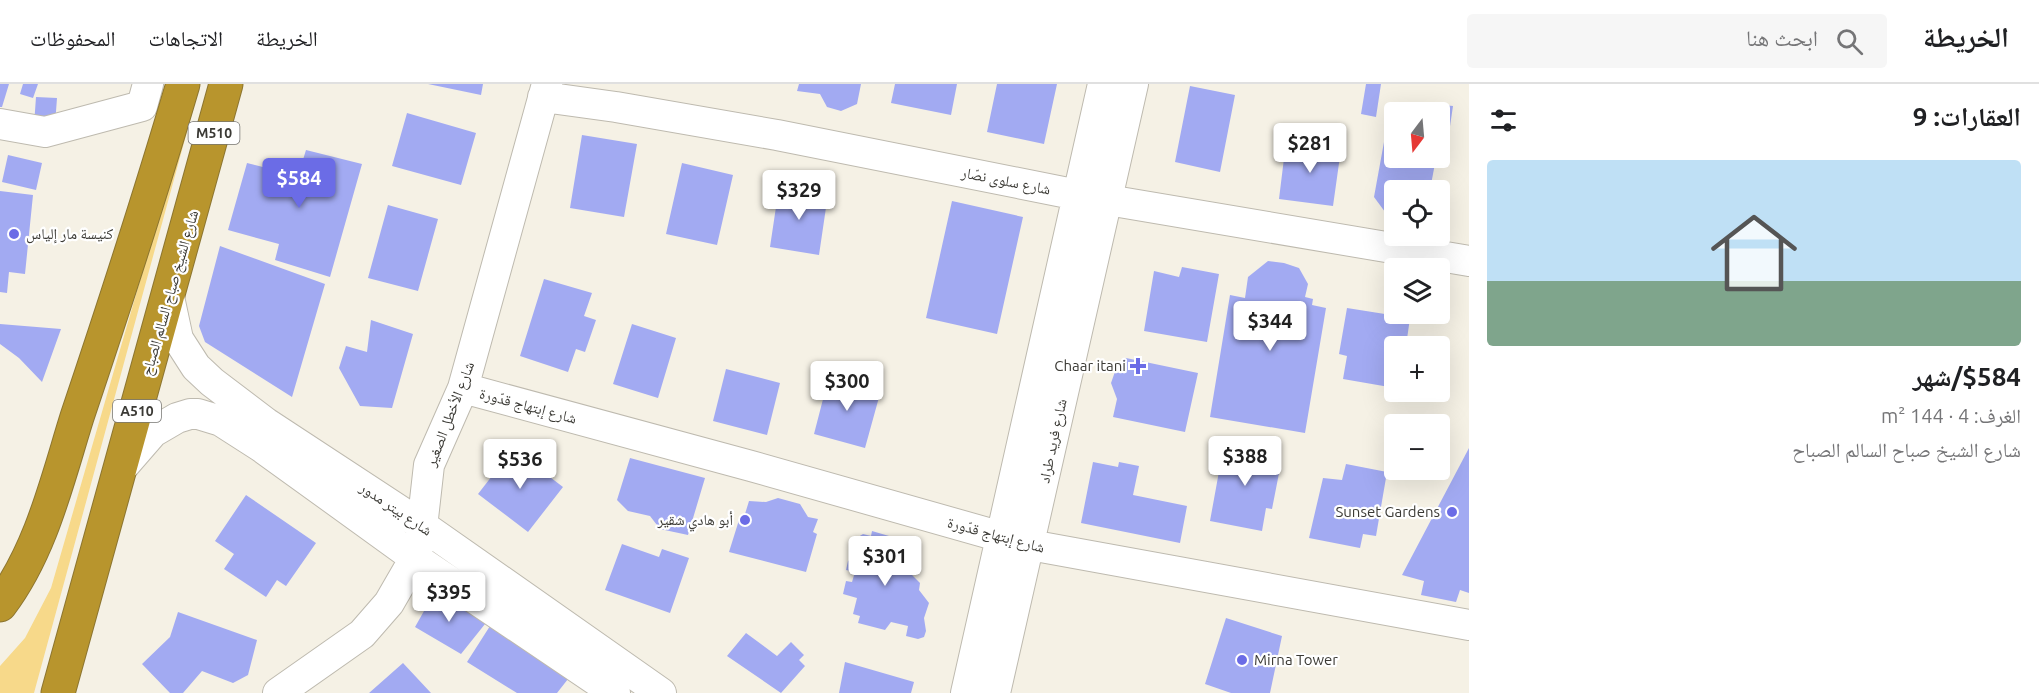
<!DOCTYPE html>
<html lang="ar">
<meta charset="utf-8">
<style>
body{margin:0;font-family:Ubuntu,"Noto Naskh Arabic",sans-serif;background:#f6f6f6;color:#202124;direction:rtl;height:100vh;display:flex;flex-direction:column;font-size:22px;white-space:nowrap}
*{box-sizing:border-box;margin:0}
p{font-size:20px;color:#757577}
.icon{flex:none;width:33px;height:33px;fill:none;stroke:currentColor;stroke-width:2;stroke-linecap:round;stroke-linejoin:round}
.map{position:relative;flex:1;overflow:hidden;direction:ltr}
.sheet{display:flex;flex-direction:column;background:#fff;width:570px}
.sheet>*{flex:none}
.needle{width:39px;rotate:196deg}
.controls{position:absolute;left:1384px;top:18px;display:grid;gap:12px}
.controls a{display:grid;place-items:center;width:66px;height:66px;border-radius:6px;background:#fff;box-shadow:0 6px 24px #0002;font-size:30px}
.price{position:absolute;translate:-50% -51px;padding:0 14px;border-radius:6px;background:#fff;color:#222;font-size:20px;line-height:39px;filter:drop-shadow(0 2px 3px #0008)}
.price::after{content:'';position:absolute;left:50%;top:36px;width:18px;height:14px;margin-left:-9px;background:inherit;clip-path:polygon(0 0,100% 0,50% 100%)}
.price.selected{background:#6b6ce6;color:#fff}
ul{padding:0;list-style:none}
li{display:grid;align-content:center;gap:12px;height:318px;padding:0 18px}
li+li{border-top:2px solid #e0e0e0}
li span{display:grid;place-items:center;height:186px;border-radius:6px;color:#555}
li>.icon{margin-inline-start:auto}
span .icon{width:108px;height:108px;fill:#fffc;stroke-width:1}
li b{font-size:26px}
h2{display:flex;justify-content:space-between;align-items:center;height:72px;padding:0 18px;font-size:26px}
header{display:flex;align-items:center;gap:36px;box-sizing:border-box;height:84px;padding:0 30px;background:#fff;border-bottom:2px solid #e0e0e0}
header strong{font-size:28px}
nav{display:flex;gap:33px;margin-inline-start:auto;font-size:21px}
.search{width:420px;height:54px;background:#f6f6f6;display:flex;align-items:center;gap:15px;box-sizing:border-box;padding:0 21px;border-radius:6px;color:#757577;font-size:22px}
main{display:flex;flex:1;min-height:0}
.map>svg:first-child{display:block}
.green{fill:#f7d98a}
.building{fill:#a2aaf2}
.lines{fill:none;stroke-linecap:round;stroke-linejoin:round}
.minor-casing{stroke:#bebaaf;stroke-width:32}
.highway-casing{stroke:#8c7530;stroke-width:35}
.minor{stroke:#fff;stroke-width:30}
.highway{stroke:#b8952d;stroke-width:33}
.poi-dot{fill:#6b6ce6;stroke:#fff;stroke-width:2}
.labels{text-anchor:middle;stroke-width:4.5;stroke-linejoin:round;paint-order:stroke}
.shield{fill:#fff;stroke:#767572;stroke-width:1.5}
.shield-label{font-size:14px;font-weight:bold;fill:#3b3a35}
.street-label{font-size:15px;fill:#3b3a35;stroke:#fff}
.poi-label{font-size:15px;fill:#3b3a35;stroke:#fff;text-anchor:end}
</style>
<header>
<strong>الخريطة</strong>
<div class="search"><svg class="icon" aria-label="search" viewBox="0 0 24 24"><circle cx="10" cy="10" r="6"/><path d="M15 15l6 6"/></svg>ابحث هنا</div>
<nav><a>الخريطة</a><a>الاتجاهات</a><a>المحفوظات</a></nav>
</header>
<main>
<section class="sheet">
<h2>العقارات: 9<svg class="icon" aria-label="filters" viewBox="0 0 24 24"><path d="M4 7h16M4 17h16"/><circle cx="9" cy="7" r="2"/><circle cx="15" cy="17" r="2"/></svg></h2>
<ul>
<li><span style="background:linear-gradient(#bfe0f5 65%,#7fa58c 0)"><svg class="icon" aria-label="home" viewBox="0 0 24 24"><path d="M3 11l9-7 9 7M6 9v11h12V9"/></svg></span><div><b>$584/شهر</b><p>الغرف: 4 · 144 m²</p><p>شارع الشيخ صباح السالم الصباح</p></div></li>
</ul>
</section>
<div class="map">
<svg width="1469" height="609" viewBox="0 0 1469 609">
<rect width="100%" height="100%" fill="#f5f1e5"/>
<path class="green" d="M197,0H200L34,609H0V582L25,554L51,504Z"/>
<path class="building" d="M0,0H9L2,23H0Z
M23,0H38L33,14L20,10Z
M428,0H483L481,11Z
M799,0H861L857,20L841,27L827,23L820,10L797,7Z
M895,0H957L951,31L891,19Z
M997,0H1057L1044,60L987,48Z
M1366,0H1381L1376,33L1361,30Z
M1190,2L1235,11L1220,88L1175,78Z
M36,13L57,14L55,41H34Z
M1422,19L1453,22L1449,49L1440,48V28H1421Z
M407,29L476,49L461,101L392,82Z
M582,51L637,60L624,133L570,124Z
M1286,58L1341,65L1333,122L1279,115Z
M1384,58L1395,60V74H1436L1430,106H1395V132H1388L1374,113Z
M306,66L362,80L330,193L275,176L279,160L228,146L247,79L298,92Z
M8,71L42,79L36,106L2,98Z
M682,79L733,91L717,161L666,150Z
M779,103L828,110L819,171L770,163Z
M0,107L33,111L25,190L9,188L7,209L0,208Z
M952,117L1023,133L997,250L926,234Z
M388,121L438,135L418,207L368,194Z
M220,162L325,200L292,313L205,258L199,242Z
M1268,177L1284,179L1299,184L1308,200L1305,213L1313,215L1312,221L1326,224L1305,349L1210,333L1230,211L1245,214L1248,193Z
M1182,183L1219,190L1207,258L1144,247L1154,187L1179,193Z
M544,195L592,209L584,232L596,236L585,268L576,265L568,288L520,272Z
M1347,224L1410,234L1406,262H1395V304L1343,295L1347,272L1339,270Z
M371,236L413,250L392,324L360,322L339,284L346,262L367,268Z
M0,240L61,245L42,298L19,274L0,260Z
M632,240L676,254L658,314L613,300Z
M1126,274L1198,289L1185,348L1113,333L1117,315L1111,299L1117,282Z
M726,285L780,299L767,351L713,337Z
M829,292L881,306L865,364L814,350Z
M1224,360L1279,370L1277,378L1281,379L1272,425L1266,424L1262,447L1210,437Z
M1469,364V509L1460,506L1456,518L1421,511L1424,497L1402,491Z
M513,365L563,403L528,448L478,410Z
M630,374L705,394L688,451L660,445L650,432L628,427L617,416Z
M1093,378L1118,383L1119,378L1139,382L1133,411L1187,422L1180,459L1081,439Z
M1346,380L1387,388L1376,452L1363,450L1360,464L1309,454L1323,394L1342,396Z
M246,411L316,459L286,502L277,496L266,513L224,485L234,470L215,457Z
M778,414L800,420L808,433L818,435L813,448L817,450L806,488L729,468L739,436L745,430L749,417L766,418Z
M872,447L889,452V455H891L905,471L903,482L920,499L919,506L929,519L924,534L926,547L924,553L918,555L906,552L908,542L891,538L885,546L858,539L860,532L853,530L857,514L843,510L846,497L852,498L855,488L846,486L848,477L858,471L860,464L853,466L855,455L863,450L871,452Z
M622,460L659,473L662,465L689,474L670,529L605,506Z
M437,504L485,540L461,570L415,543Z
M178,528L257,556L248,591L233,599L202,587L183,609H170L142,580L170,553Z
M1226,534L1282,552L1270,609H1231L1205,600Z
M490,542L568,595L557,609H517L467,578Z
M746,549L777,572L791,558L804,571L799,576L805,582L781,609L727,572Z
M845,578L914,598L911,609H839Z
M403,579L431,609H369Z"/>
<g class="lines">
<defs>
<path id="minor" d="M543,13L616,23L777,51L1078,111L1469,177
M0,40L45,48L142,22L148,0
M169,213L178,255L196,283L212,298L266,339L423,442L661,609
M463,304L751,382L1030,461L1469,541
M120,386L153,348L177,334L190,330H198L221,337L260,362L415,474L615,609
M278,609L362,550L389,519L415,474L421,452L429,381L463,304L547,0
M966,609L1103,0
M995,609L1133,0"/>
<path id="highway" d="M0,521C41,467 57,397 77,333C114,223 150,112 183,0
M58,609L226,0"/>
</defs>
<use href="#minor" class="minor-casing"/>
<use href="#highway" class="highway-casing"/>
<use href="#minor" class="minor"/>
<use href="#highway" class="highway"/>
</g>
<g class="poi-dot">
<circle cx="14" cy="150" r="6"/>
<path d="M1135 273h6v6h6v6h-6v6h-6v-6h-6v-6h6z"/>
<circle cx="1452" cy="428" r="6"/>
<circle cx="745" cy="436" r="6"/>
<circle cx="1242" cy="576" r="6"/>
</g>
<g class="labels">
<g class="shield">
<rect x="188.5" y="38" width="51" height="22" rx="4.5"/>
<rect x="113" y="316" width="48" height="22" rx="4.5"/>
</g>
<g class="shield-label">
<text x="214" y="54">M510</text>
<text x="137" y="332">A510</text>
</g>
<g class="street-label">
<text transform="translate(1006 97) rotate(11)" y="5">شارع سلوى نصّار</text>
<text transform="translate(170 209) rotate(-74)" y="5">شارع الشيخ صباح السالم الصباح</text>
<text transform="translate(528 322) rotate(15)" y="5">شارع إبتهاج قدّورة</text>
<text transform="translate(450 330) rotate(-69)" y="5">شارع الأخطل الصغير</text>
<text transform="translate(1053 357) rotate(-78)" y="5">شارع فريد طراد</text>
<text transform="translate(396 425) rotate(34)" y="5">شارع بيتر مدور</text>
<text transform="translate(996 451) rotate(15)" y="5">شارع إبتهاج قدّورة</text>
</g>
<g class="poi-label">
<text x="26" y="155" text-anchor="start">كنيسة مار إلياس</text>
<text x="1126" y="287">Chaar itani</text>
<text x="1440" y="433">Sunset Gardens</text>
<text x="733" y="441">أبو هادي شقير</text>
<text x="1254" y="581" text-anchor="start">Mirna Tower</text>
</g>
</g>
</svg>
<div class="controls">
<a><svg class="needle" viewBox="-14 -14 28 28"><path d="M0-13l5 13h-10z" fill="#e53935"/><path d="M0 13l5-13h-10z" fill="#757577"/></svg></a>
<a><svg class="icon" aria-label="locate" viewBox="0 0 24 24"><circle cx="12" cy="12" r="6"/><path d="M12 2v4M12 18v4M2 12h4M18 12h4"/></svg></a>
<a><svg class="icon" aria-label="layers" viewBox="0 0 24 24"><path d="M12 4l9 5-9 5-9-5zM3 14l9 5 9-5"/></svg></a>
<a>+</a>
<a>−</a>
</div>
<b class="price" style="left:1310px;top:90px">$281</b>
<b class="price selected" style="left:299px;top:125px">$584</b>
<b class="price" style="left:799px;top:137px">$329</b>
<b class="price" style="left:1270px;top:268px">$344</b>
<b class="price" style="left:847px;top:328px">$300</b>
<b class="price" style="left:1245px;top:403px">$388</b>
<b class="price" style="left:520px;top:406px">$536</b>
<b class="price" style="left:885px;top:503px">$301</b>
<b class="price" style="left:449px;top:539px">$395</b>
</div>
</main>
